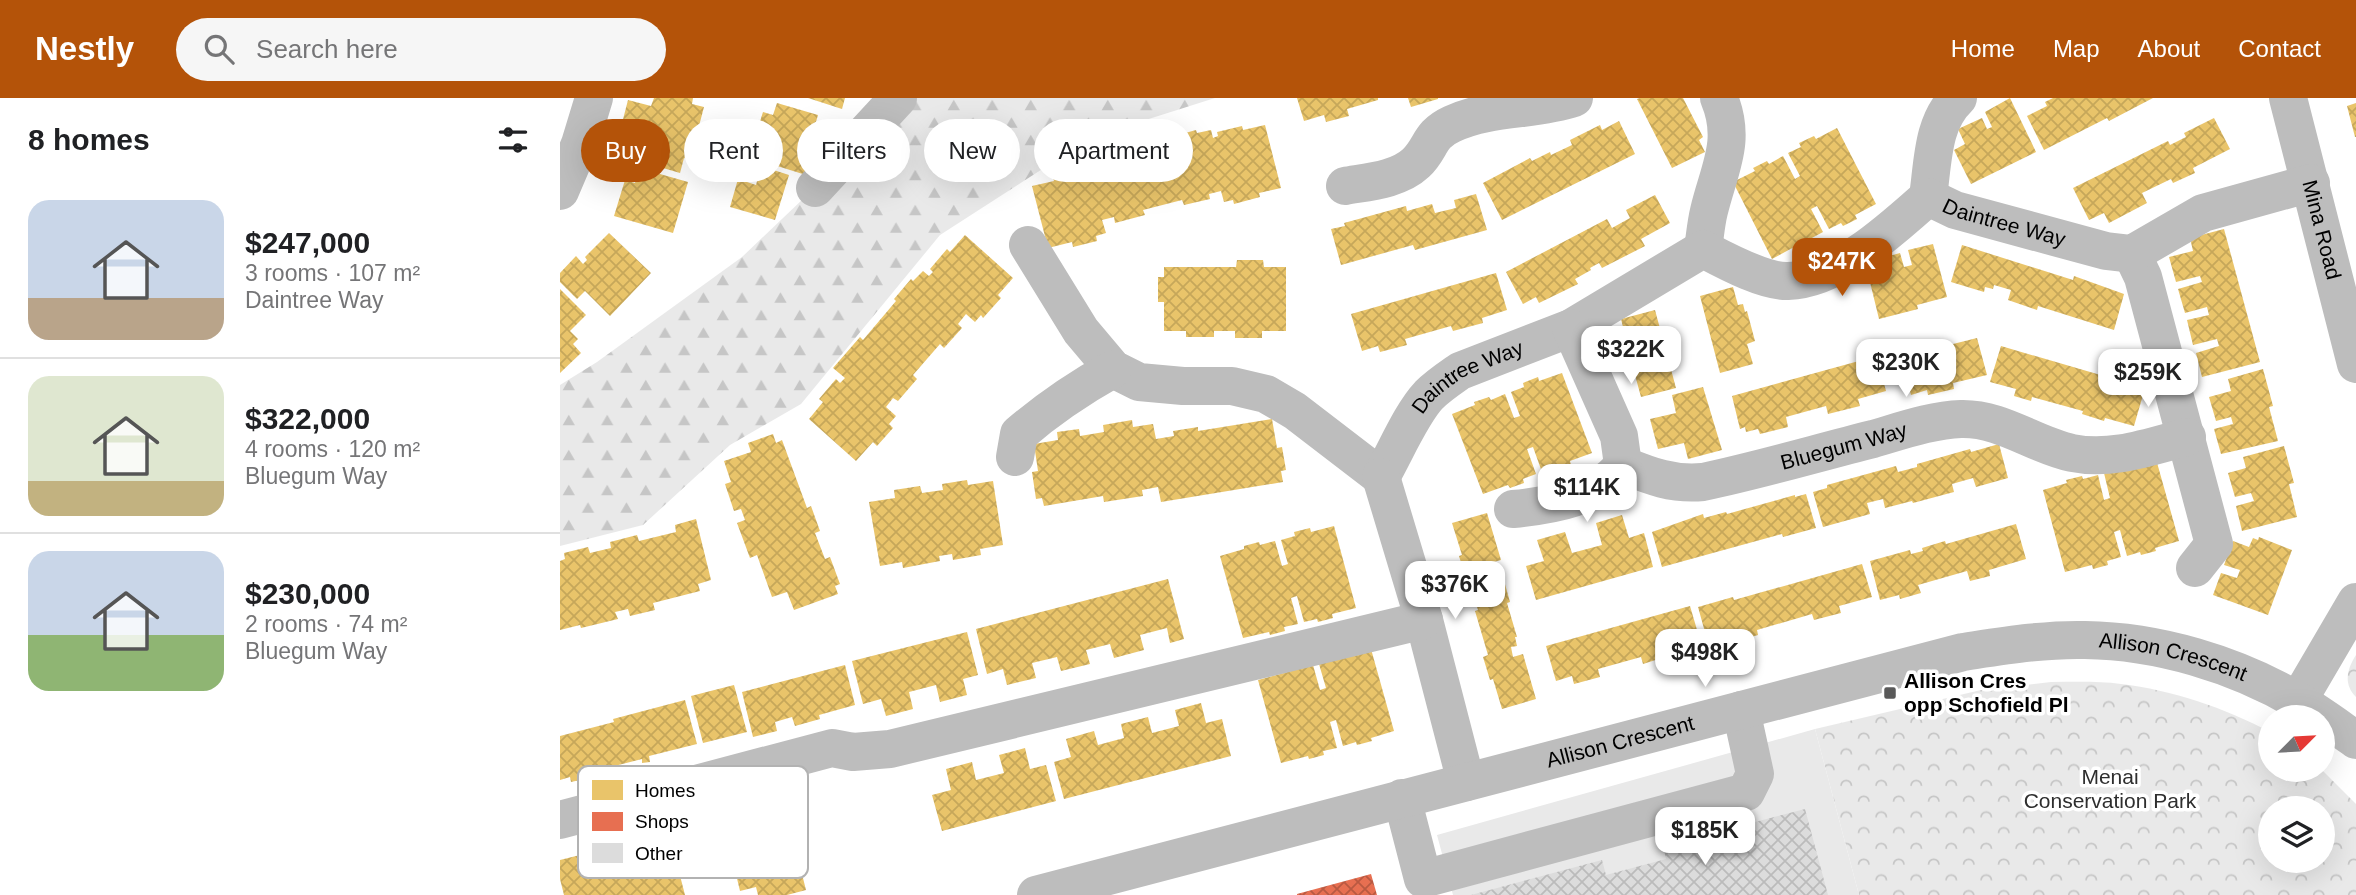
<!DOCTYPE html>
<meta charset="utf-8">
<style>
body{margin:0;font-family:Arial,sans-serif;background:#f6f6f6;color:#202124;height:100vh;display:flex;flex-direction:column;font-size:26px;white-space:nowrap}
*{box-sizing:border-box;margin:0}
p{font-size:23px;color:#757577}
.icon{flex:none;width:38px;height:38px;fill:none;stroke:currentColor;stroke-width:2;stroke-linecap:round;stroke-linejoin:round}
.map{position:relative;flex:1;overflow:hidden}
.side{display:flex;flex-direction:column;background:#fff;width:560px}
.side>*{flex:none}
.top-card{position:absolute;left:21px;top:21px;width:665px;height:63px;display:flex;gap:14px}
.needle{width:46px;rotate:66deg}
.controls{position:absolute;left:1698px;top:607px;display:grid;gap:14px}
.controls a{display:grid;place-items:center;width:77px;height:77px;border-radius:50%;background:#fff;box-shadow:0 7px 28px #0002;font-size:35px}
.price{position:absolute;translate:-50% -60px;padding:0 16px;border-radius:14px;background:#fff;color:#222;font-size:23px;line-height:46px;filter:drop-shadow(0 2px 4px #0008)}
.price::after{content:'';position:absolute;left:50%;top:42px;width:21px;height:16px;margin-left:-10px;background:inherit;clip-path:polygon(0 0,100% 0,50% 100%)}
.price.active{background:#b45309;color:#fff}
ul{padding:0;list-style:none}
li{display:flex;align-items:center;gap:21px;height:175px;padding:0 28px}
li+li{border-top:2px solid #e0e0e0}
li span{display:grid;place-items:center;flex:none;width:196px;height:140px;border-radius:21px;color:#555}
li>.icon{margin-inline-start:auto}
span .icon{width:84px;height:84px;fill:#fffc;stroke-width:1}
li b{font-size:30px}
h2{display:flex;justify-content:space-between;align-items:center;height:84px;padding:0 28px;font-size:30px}
.chip{padding:0 24px;border-radius:32px;background:#fff;box-shadow:0 7px 28px #0002;font-size:24px;line-height:63px}
.chip.active{background:#b45309;color:#fff}
header{display:flex;align-items:center;gap:42px;box-sizing:border-box;height:98px;padding:0 35px;background:#b45309;color:#fff}
header strong{font-size:33px}
nav{display:flex;gap:38px;margin-inline-start:auto;font-size:24px}
.search{width:490px;height:63px;background:#f6f6f6;display:flex;align-items:center;gap:18px;box-sizing:border-box;padding:0 24px;border-radius:38px;color:#757577;font-size:26px}
main{display:flex;flex:1;min-height:0}
.map>svg:first-child{display:block}
.forest{fill:url(#forest-firs)}
.park{fill:url(#park-crowns);fill-rule:evenodd}
.garden{fill:#e9e9e9}
.homes{fill:url(#homes-cross-hatch)}
.shops{fill:url(#shops-cross-hatch)}
.building{fill:url(#building-cross-hatch)}
.lines{fill:none;stroke-linecap:round;stroke-linejoin:round}
.minor{stroke:#bdbdbd;stroke-width:38}
.poi-dot{fill:#595959;stroke:#fff;stroke-width:2.5}
.labels{text-anchor:middle;stroke-width:7;stroke-linejoin:round;paint-order:stroke}
.street-label{font-size:21px;fill:#000;stroke:#fff}
.poi-label{font-size:21px;font-weight:bold;fill:#000;stroke:#fff;text-anchor:start}
.park-label{font-size:21px;fill:#2e2e2e;stroke:#fff}
.key{fill:#fff;stroke:#b2b2b2;stroke-width:2}
.key-label{font-size:19px;fill:#000}
</style>
<header>
<strong>Nestly</strong>
<div class="search"><svg class="icon" aria-label="search" viewBox="0 0 24 24"><circle cx="10" cy="10" r="6"/><path d="M15 15l6 6"/></svg>Search here</div>
<nav><a>Home</a><a>Map</a><a>About</a><a>Contact</a></nav>
</header>
<main>
<section class="side">
<h2>8 homes<svg class="icon" aria-label="filters" viewBox="0 0 24 24"><path d="M4 7h16M4 17h16"/><circle cx="9" cy="7" r="2"/><circle cx="15" cy="17" r="2"/></svg></h2>
<ul>
<li><span style="background:linear-gradient(#c9d6e8 70%,#b9a48a 0)"><svg class="icon" aria-label="home" viewBox="0 0 24 24"><path d="M3 11l9-7 9 7M6 9v11h12V9"/></svg></span><div><b>$247,000</b><p>3 rooms · 107 m²</p><p>Daintree Way</p></div></li>
<li><span style="background:linear-gradient(#dfe7d0 75%,#c2b280 0)"><svg class="icon" aria-label="home" viewBox="0 0 24 24"><path d="M3 11l9-7 9 7M6 9v11h12V9"/></svg></span><div><b>$322,000</b><p>4 rooms · 120 m²</p><p>Bluegum Way</p></div></li>
<li><span style="background:linear-gradient(#c9d6e8 60%,#8fb573 0)"><svg class="icon" aria-label="home" viewBox="0 0 24 24"><path d="M3 11l9-7 9 7M6 9v11h12V9"/></svg></span><div><b>$230,000</b><p>2 rooms · 74 m²</p><p>Bluegum Way</p></div></li>
</ul>
</section>
<div class="map">
<svg width="1796" height="797" viewBox="0 0 1796 797">
<defs>
<pattern id="forest-firs" width="22" height="20" patternUnits="userSpaceOnUse" patternTransform="scale(1.75)"><rect width="22" height="20" fill="#e9e9e9"/><path d="M5 1l3.5 6h-7zM16 11l3.5 6h-7z" fill="#c6c6c6"/></pattern>
<pattern id="park-crowns" width="20" height="18" patternUnits="userSpaceOnUse" patternTransform="scale(1.75)"><rect width="20" height="18" fill="#e9e9e9"/><path d="M2 6a3 3 0 1 1 6 0M12 15a3 3 0 1 1 6 0" fill="none" stroke="#c6c6c6"/></pattern>
<pattern id="homes-cross-hatch" width="8" height="8" patternUnits="userSpaceOnUse" patternTransform="scale(1.75)"><rect width="8" height="8" fill="#e9c46a"/><path d="M0 0l8 8M0 8l8-8" fill="none" stroke="#c6a75a"/></pattern>
<pattern id="shops-cross-hatch" width="8" height="8" patternUnits="userSpaceOnUse" patternTransform="scale(1.75)"><rect width="8" height="8" fill="#e76f51"/><path d="M0 0l8 8M0 8l8-8" fill="none" stroke="#b95941"/></pattern>
<pattern id="building-cross-hatch" width="8" height="8" patternUnits="userSpaceOnUse" patternTransform="scale(1.75)"><rect width="8" height="8" fill="#dcdcdc"/><path d="M0 0l8 8M0 8l8-8" fill="none" stroke="#bbb"/></pattern>
</defs>
<rect width="100%" height="100%" fill="#fff"/>
<path class="forest" d="M349,0H655L532,39L380,137L241,306L170,347L83,427L0,448V287L37,264L182,159Z"/>
<path class="park" d="M1796,557V599C1783,586 1787,571 1796,557Z
M1491,584C1514,584 1539,583 1561,586C1612,592 1665,610 1710,634V672H1762L1796,706V797H1299L1255,631L1421,592ZM1710,710H1762V763H1710Z"/>
<path class="garden" d="M1255,631L1299,797H893L877,737Z"/>
<path class="homes" d="M94,0H133L132,6L144,9L130,62L124,60L120,75L76,62L82,40L60,33L68,2L91,8Z
M248,0H285L282,11Z
M737,0H818V2L787,11L789,18L766,24L764,17L744,23Z
M848,0H878V1L851,9Z
M1080,0H1123L1143,39L1139,42L1145,54L1112,70L1077,1Z
M1450,0L1476,54L1411,86L1394,52L1405,46L1398,31L1422,20L1427,31L1432,29L1425,14Z
M1493,0H1593L1549,23L1547,20L1484,52L1467,18L1487,8L1485,4Z
M217,5L258,17L249,47L255,49L246,77L201,63L208,39L196,36L203,14L213,17Z
M1796,5V39H1795L1787,8Z
M1654,20L1670,51L1633,70L1635,75L1613,85L1611,81L1582,95L1587,105L1549,125L1544,115L1529,122L1513,90L1608,43L1610,47L1626,39L1624,35Z
M1059,23L1075,56L942,122L923,85L970,60L972,63L990,54L991,57L1012,47L1010,42L1040,27L1042,32Z
M705,27L721,90L699,95L700,99L674,106L673,102L664,104L661,93L649,96L650,101L624,107L622,102L583,112L585,117L555,125L554,119L542,122L546,135L536,138L537,143L513,149L512,144L488,150L472,88L494,83L492,77L518,71L519,76L525,75L521,61L561,51L562,54L611,42V39L636,32L637,35L651,32L653,40L658,38L657,34L682,28L683,32Z
M1277,30L1316,106L1295,117L1297,121L1283,128L1281,125L1269,131L1257,108L1251,111L1263,134L1250,141L1252,144L1238,151L1236,148L1212,161L1173,84L1195,73L1193,70L1207,63L1209,66L1223,58L1235,81L1240,78L1228,55L1241,49L1239,45L1254,38L1256,41Z
M201,68L229,77L215,122L170,109L178,81L196,87Z
M79,70L128,84L113,135L54,118L65,82L75,85Z
M916,96L927,132L855,152L853,147L781,167L771,131L785,128L784,125L846,108L847,113L872,106L875,115L896,110L894,102Z
M1095,97L1110,125L1081,141L1085,148L1042,170L1039,165L1030,170L1031,172L1015,181L1018,186L979,205L976,199L963,206L946,174L1047,121L1052,130L1070,120L1066,112Z
M1664,131L1700,264L1642,279L1636,255L1659,248L1657,241L1633,247L1627,222L1649,217L1647,209L1625,215L1618,191L1642,184L1640,178L1616,184L1609,159L1633,153L1630,140Z
M49,135L91,175L50,218L25,193L17,201L0,184V175L16,158L23,166L27,162L25,159Z
M405,137L453,180L438,197L441,200L423,220L421,217L415,224L406,216L398,226L402,230L384,250L380,246L353,277L357,281L338,303L333,300L326,309L336,318L329,326L333,330L317,348L313,344L296,363L249,321L263,304L259,301L276,281L280,285L285,280L273,270L300,239L303,242L336,203L334,201L351,181L353,183L363,173L369,178L373,174L370,171L387,151L390,154Z
M1373,146L1387,199L1357,207L1358,211L1319,221L1309,180L1319,178L1315,162L1340,155L1344,169L1352,167L1348,152Z
M1402,147L1513,182L1514,178L1564,196L1554,232L1478,208L1477,212L1448,202L1451,192L1434,187L1433,191L1425,189L1424,194L1391,184Z
M677,162H703L704,169H726V233H702V240H675V233H654V239H626V233H604V204H598V179H604V169H676Z
M936,175L947,212L922,220L923,225L893,233L891,228L845,241L847,247L820,254L818,248L802,253L791,216Z
M1173,189L1178,207L1183,206L1185,214L1187,213L1195,243L1187,246L1193,266L1160,275L1140,198Z
M0,191L26,217L10,233L18,241L13,246L21,255L0,275Z
M1095,212L1116,290L1081,299L1075,277L1070,278L1062,246L1067,245L1061,221Z
M1417,240L1427,277L1393,285L1394,291L1368,297L1367,292L1351,297L1341,259Z
M1441,248L1585,290L1574,328L1545,320L1544,323L1522,316L1523,313L1472,299L1471,303L1454,298L1456,291L1430,284Z
M1317,258L1326,293L1298,301L1300,308L1268,316L1266,308L1226,319L1228,329L1200,336L1198,331L1186,334L1185,329L1180,331L1172,298Z
M1703,271L1713,308L1709,309L1718,343L1661,356L1654,331L1673,326L1671,319L1656,323L1649,299L1671,293L1668,281Z
M1002,275L1032,355L1010,363L1011,367L996,372L995,369L982,374L973,349L967,351L976,376L963,381L964,385L950,390L948,387L923,396L892,316L915,307L914,304L929,299L931,302L945,296L954,320L960,318L951,294L964,289L963,285L978,279L979,283Z
M1143,289L1162,352L1128,361L1124,345L1098,351L1090,321L1116,315L1112,297Z
M712,321L717,350L722,349L726,372L721,373L723,384L601,404L598,389L582,392L583,398L544,404L543,398L484,408L482,400L476,401L472,374L478,373L474,346L498,342L497,334L519,331L520,338L544,334L543,327L572,322L573,329L593,326L596,341L614,338L613,333L638,329V333Z
M213,336L216,345L222,342L247,410L251,408L260,433L255,435L265,461L270,459L280,486L275,488L278,496L234,512L227,494L212,499L197,457L190,460L177,425L185,422L181,411L174,413L165,386L171,384L164,363L191,354L188,345Z
M1439,346L1448,380L1416,389L1413,380L1392,386L1394,394L1353,405L1352,403L1325,410L1323,401L1307,405L1310,416L1263,429L1253,394L1267,390V387L1336,368L1338,374L1357,369V366L1410,351L1411,354Z
M1724,348L1734,385L1729,386L1737,419L1682,433L1676,408L1694,403L1691,395L1675,399L1668,375L1686,370L1683,359Z
M1596,361L1619,443L1595,450L1596,453L1581,457L1580,454L1567,458L1560,432L1554,434L1561,459L1547,463L1548,467L1533,471L1532,467L1505,474L1483,392L1507,385L1506,382L1522,378L1523,381L1538,377L1544,402L1550,400L1544,375Z
M407,382L408,387L433,383L443,447L420,451L421,457L393,462L392,456L379,458L380,463L343,470L342,464L320,468L309,404L335,400L334,392L360,388L362,395L383,392L382,386Z
M1246,396L1256,430L1223,439L1222,436L1102,469L1092,434L1143,416L1144,420L1166,414L1167,416L1235,397V399Z
M927,415L941,462L930,465L933,474L941,472L950,504L947,505L957,539H955L957,548L951,549L953,559L963,556L976,601L942,611L933,581L930,582L923,559L928,557L915,513L918,512L913,497H911L899,458L902,457L892,425Z
M1062,417L1069,440L1084,435L1093,469L976,502L966,468L984,463L977,442L1005,434L1012,455L1042,447L1036,425Z
M136,421L151,482L138,486L140,493L93,505L95,512L70,518L68,511L55,514L58,521L21,530L20,527L0,532V463L5,461L4,455L28,449L30,455L51,450L50,444L77,437L79,443L116,434L115,427Z
M1456,426L1466,461L1429,472L1430,478L1410,483L1407,473L1358,487L1361,495L1340,501L1339,497L1320,502L1310,463L1350,452L1351,456L1363,453L1362,450L1385,443L1386,446Z
M774,428L796,510L772,516L773,520L758,524L757,521L744,524L737,498L731,500L738,526L724,529L725,533L710,537L709,534L683,540L660,458L684,451V448L699,444L700,447L715,443L722,468L728,466L721,442L735,438L734,434L750,430L751,434Z
M1699,439L1732,452L1708,517L1653,497L1661,475L1677,480L1680,472L1664,467L1673,443L1689,449L1693,440L1698,442Z
M1302,466L1312,499L1279,508L1281,515L1254,522L1252,516L1197,532L1198,537L1177,543L1176,537L1148,545L1138,509L1173,499L1174,502Z
M608,481L624,541L610,545L607,530L580,537L584,552L554,560L550,546L526,552L530,566L501,573L497,559L472,565L476,580L447,587L443,571L427,576L416,531Z
M1130,508L1140,542L1106,552L1108,558L1083,566L1081,559L1038,571L1040,579L1014,586L1012,578L996,583L986,548Z
M407,534L418,577L403,581L407,597L380,604L376,587L349,594L353,611L326,618L321,601L303,606L292,563Z
M811,551L834,633L811,640L812,643L797,647L796,644L783,648L776,622L770,624L777,650L763,653L764,657L749,661L748,658L721,665L698,582L753,567L760,592L766,590L759,566Z
M285,567L295,607L259,617L260,621L235,628L232,619L215,624L217,633L193,639L182,594Z
M174,587L187,634L143,645L131,598Z
M125,602L137,646L89,658L90,664L82,665V661L19,677L20,682L11,684L10,679L0,682V638L54,624L53,621Z
M641,605L646,625L662,621L671,658L504,701L494,664L511,659L506,641L534,633L538,647L564,640L561,626L588,619L592,635L619,628L615,612Z
M465,650L470,671L486,667L496,703L382,733L372,697L391,692L386,671L412,664L416,682L444,675L439,657Z
M217,677L246,792L227,797H198L196,789L180,793L173,764L191,760L184,734L169,738L162,710L178,706L174,691Z
M109,735L125,797H4L0,781V762L20,757L19,754L35,750L36,753L51,750L57,774L63,773L57,748L71,744L70,740L85,737L86,741Z"/>
<path class="shops" d="M811,776L817,797H737V796Z"/>
<path class="building" d="M1245,711L1268,797H911L1042,762L1046,777L1106,761L1103,748Z"/>
<g class="lines">
<g class="minor">
<path id="s1" d="M1728,0L1796,266"/>
<path d="M785,88C807,84 838,82 856,65C872,50 868,37 892,26C931,8 975,13 1014,0"/>
<path d="M255,90L338,0"/>
<path d="M0,93L20,46L34,0"/>
<path d="M1368,99C1373,65 1372,24 1398,0"/>
<path d="M468,147L521,233L553,271L579,284L623,288H672L706,296L735,313L821,379"/>
<path d="M1143,151C1145,138 1146,125 1149,113C1159,71 1177,43 1159,0"/>
<path d="M1572,156L1583,179L1654,446L1635,470"/>
<path d="M455,359L459,336C488,311 519,290 553,271"/>
<path id="s2" d="M1063,367C1090,378 1113,387 1143,384C1200,372 1257,355 1313,341C1341,333 1372,322 1401,321C1442,320 1474,347 1512,355C1551,363 1589,349 1627,339"/>
<path id="s3" d="M821,379C835,355 851,316 869,297C878,288 890,280 900,273L1011,230L1143,151C1164,162 1204,184 1228,183C1277,182 1332,131 1368,99L1395,112L1546,153L1572,156L1643,115L1751,85"/>
<path d="M821,379L864,522L906,684"/>
<path d="M953,411C993,407 1037,400 1063,367L1059,338L1011,230"/>
<path d="M1738,603L1796,504"/>
<path d="M842,700L863,781L1186,694L1195,676L1181,612"/>
<path d="M0,722L272,650L293,654L330,651L864,522"/>
<path id="s4" d="M476,797L1403,554C1443,548 1484,541 1525,542C1598,543 1675,566 1738,603C1758,615 1777,629 1796,642"/>
</g>
</g>
<rect class="poi-dot" x="1323" y="588" width="14" height="14" rx="3.5"/>
<g class="labels">
<g class="street-label">
<text dy="7" stroke="none"><textPath href="#s3" startOffset="746">Daintree Way</textPath></text>
<text dy="7" stroke="none"><textPath href="#s1" startOffset="136">Mina Road</textPath></text>
<text dy="7" stroke="none"><textPath href="#s3" startOffset="138">Daintree Way</textPath></text>
<text dy="7" stroke="none"><textPath href="#s2" startOffset="228">Bluegum Way</textPath></text>
<text dy="7" stroke="none"><textPath href="#s4" startOffset="1171">Allison Crescent</textPath></text>
<text dy="7" stroke="none"><textPath href="#s4" startOffset="604">Allison Crescent</textPath></text>
</g>
<g class="poi-label">
<text x="1344" y="590">Allison Cres<tspan x="1344" dy="24">opp Schofield Pl</tspan></text>
</g>
<g class="park-label">
<text x="1550" y="686">Menai<tspan x="1550" dy="24">Conservation Park</tspan></text>
</g>
</g>
<rect x="18" y="668" width="230" height="112" rx="10" class="key"/>
<rect x="32" y="682" width="31" height="20" fill="#e9c46a"/>
<rect x="32" y="714" width="31" height="19" fill="#e76f51"/>
<rect x="32" y="745" width="31" height="20" fill="#dcdcdc"/>
<g class="key-label">
<text x="75" y="699">Homes</text>
<text x="75" y="730">Shops</text>
<text x="75" y="762">Other</text>
</g>
</svg>
<div class="controls">
<a><svg class="needle" viewBox="-14 -14 28 28"><path d="M0-13l5 13h-10z" fill="#e53935"/><path d="M0 13l5-13h-10z" fill="#757577"/></svg></a>
<a><svg class="icon" aria-label="layers" viewBox="0 0 24 24"><path d="M12 4l9 5-9 5-9-5zM3 14l9 5 9-5"/></svg></a>
</div>
<b class="price active" style="left:1282px;top:200px">$247K</b>
<b class="price" style="left:1071px;top:288px">$322K</b>
<b class="price" style="left:1346px;top:301px">$230K</b>
<b class="price" style="left:1588px;top:311px">$259K</b>
<b class="price" style="left:1027px;top:426px">$114K</b>
<b class="price" style="left:895px;top:523px">$376K</b>
<b class="price" style="left:1145px;top:591px">$498K</b>
<b class="price" style="left:1145px;top:769px">$185K</b>
<div class="top-card">
<a class="chip active">Buy</a>
<a class="chip">Rent</a>
<a class="chip">Filters</a>
<a class="chip">New</a>
<a class="chip">Apartment</a>
</div>
</div>
</main>
